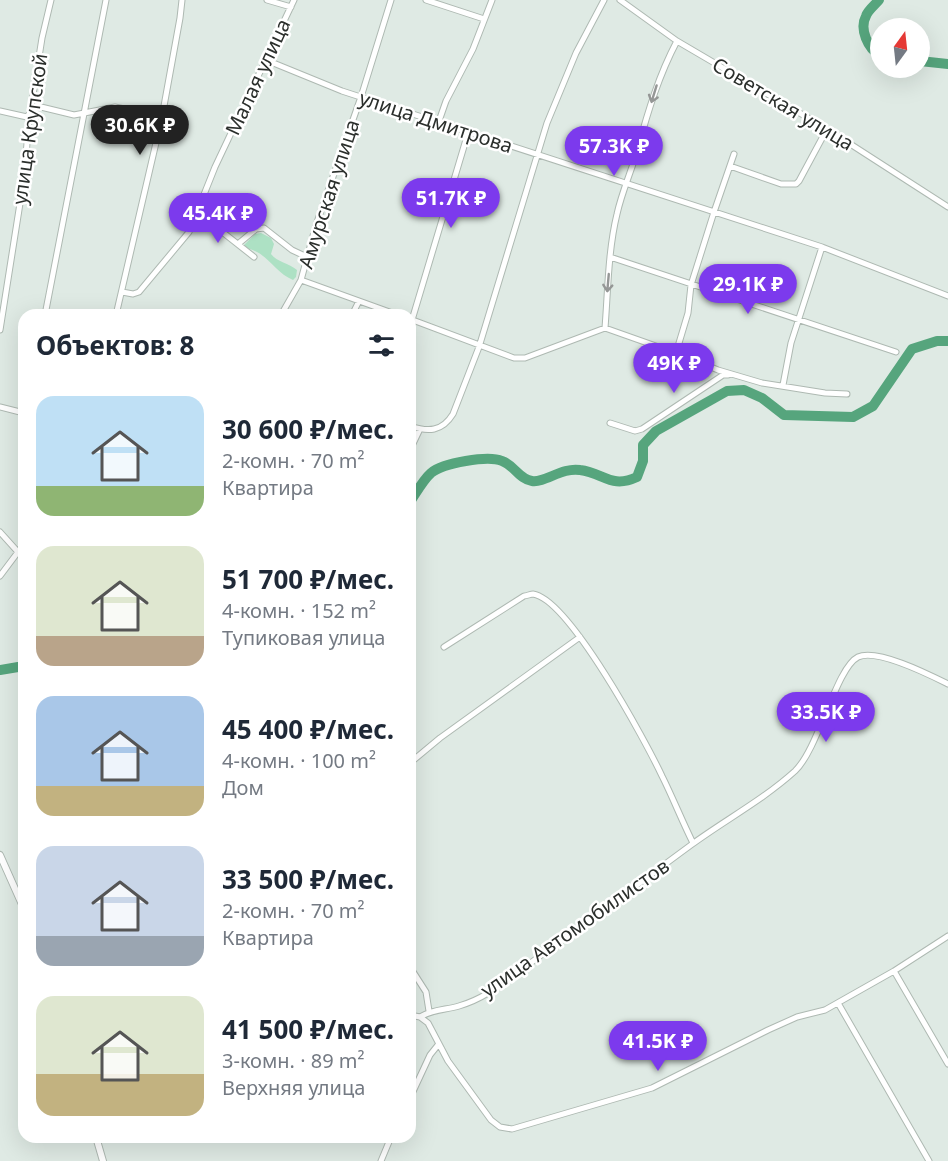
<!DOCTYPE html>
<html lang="ru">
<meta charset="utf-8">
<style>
body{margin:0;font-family:"Noto Sans",sans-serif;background:#f2f2f3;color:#1f2937;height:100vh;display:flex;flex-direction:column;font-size:22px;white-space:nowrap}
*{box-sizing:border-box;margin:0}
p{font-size:20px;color:#747a83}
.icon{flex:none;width:33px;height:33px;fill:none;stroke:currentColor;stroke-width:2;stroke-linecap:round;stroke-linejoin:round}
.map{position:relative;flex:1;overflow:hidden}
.side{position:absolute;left:18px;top:309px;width:398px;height:834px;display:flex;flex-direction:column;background:#fff;border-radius:18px;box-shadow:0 6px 24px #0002}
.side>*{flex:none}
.needle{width:39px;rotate:15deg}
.tools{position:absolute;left:870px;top:18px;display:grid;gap:12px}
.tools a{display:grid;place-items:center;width:60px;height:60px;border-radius:50%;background:#fff;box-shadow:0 6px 24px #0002;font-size:30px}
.price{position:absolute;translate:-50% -51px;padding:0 14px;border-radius:21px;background:#7c3aed;color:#fff;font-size:20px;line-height:39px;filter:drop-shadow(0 2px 3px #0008)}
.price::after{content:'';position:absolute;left:50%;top:36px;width:18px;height:14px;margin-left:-9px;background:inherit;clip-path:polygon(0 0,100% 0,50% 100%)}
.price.on{background:#222;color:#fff}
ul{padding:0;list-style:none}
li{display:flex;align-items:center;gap:18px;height:150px;padding:0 18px}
li span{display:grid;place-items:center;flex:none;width:168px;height:120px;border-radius:18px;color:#555}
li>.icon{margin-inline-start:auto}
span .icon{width:72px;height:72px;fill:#fffc;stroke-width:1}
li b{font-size:26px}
h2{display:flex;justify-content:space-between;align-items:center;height:72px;padding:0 18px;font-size:26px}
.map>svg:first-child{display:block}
.green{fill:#ade1c4}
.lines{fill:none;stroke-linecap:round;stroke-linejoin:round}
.river{stroke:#56a57d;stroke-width:10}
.minor-casing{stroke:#aeb9b2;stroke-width:7}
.tertiary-casing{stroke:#aeb9b2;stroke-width:8}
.minor{stroke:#fff;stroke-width:5}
.tertiary{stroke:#fff;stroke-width:6}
.oneway{stroke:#959796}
.labels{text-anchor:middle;stroke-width:5;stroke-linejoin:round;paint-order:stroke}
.street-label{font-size:20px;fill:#2b2f2c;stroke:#fff}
</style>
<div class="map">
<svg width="948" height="1161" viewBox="0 0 948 1161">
<rect width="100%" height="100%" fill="#dfeae4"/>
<path class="green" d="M261,233L271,238L274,244L271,254C277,262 289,263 297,270L296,277L293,280C278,274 270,259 257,252C252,249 248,250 244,245L255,234Z"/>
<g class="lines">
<path class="river" d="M879,0C875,5 868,10 866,16C859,29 868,49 880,55
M920,61L948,64
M410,502C416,493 423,480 431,473C443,463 488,455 502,461C514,465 519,479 532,481C545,483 562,467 580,470C604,473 611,489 637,477L643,461V445L656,431L727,391L744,390L762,398L784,415L853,417L873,406L912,349L937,341H948
M0,670L24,666"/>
<defs>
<path id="minor" d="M267,0L291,7
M426,0L484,19
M620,0L677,41L827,129L948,207
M266,60L342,91L822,247L948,296
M0,111L27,117L32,110L41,107L74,115L115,107L162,117
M439,121L446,101L473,49L492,0
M730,166L781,184H796L799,181L827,129
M197,212L254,257
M238,244L256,229L264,228L292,250L307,257
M610,257L896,352
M301,280L398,315
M122,292L133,294L139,292L189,232L215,167L294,0
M45,315L106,0
M116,315L162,117L180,18L182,0
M281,315L301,280L316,225L361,97L391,0
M352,315L359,301
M410,319L514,358H525L605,328L687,357L718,370L762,383L825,393L847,394
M412,320L468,133
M605,328C608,290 608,251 617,214C622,191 632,170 638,148C648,111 659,75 677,41
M0,330L24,178L29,120L42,38L51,0
M676,353L688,313L691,285L714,212L734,154
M783,385L791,343L822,247
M0,407L24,413
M610,423L635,431L642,429L723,375H728
M410,426C428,432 442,432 453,414L479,347L547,123L576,53L604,0
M410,450L420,429
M0,532L18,552L24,555
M0,576L24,544
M444,647L524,596C526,596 531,594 533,594C569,599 646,742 662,776C673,798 682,821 693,843
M410,763L440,738L580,637
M410,967L426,992L429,1011
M894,971L948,1064
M838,1003L929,1161
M410,1015L420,1017L428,1023L448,1061L491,1120L500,1127L512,1129L652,1088L768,1030L797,1017L825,1010L894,971L948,936
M420,1017C433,1009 446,1010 459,1006C469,1003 480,998 488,993C508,981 526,966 544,953C593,918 642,881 691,845C725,820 763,800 795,771C819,748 836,668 858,657C877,648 930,675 948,684
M410,1098L430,1055L438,1045
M381,1161L391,1137"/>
<path id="tertiary" d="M0,855L24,909
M96,1137L103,1161"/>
</defs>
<use href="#minor" class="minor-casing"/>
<use href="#tertiary" class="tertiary-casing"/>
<use href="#minor" class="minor"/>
<use href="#tertiary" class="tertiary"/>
</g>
<defs><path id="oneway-shaft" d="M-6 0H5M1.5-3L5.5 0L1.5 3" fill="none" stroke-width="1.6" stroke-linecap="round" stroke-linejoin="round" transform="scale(1.5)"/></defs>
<g class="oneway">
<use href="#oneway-shaft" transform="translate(654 94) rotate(107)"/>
<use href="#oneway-shaft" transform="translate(608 283) rotate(95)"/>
</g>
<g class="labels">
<g class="street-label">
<text transform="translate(258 77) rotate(-65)" y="7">Малая улица</text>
<text transform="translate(783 104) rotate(31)" y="7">Советская улица</text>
<text transform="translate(436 122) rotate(18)" y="7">улица Дмитрова</text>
<text transform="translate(30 129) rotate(-82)" y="7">улица Крупской</text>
<text transform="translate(329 194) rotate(-72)" y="7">Амурская улица</text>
<text transform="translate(575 928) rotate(-35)" y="7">улица Автомобилистов</text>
</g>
</g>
</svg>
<div class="tools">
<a><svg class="needle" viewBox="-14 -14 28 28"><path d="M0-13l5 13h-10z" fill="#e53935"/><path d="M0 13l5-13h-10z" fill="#747a83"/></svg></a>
</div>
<b class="price on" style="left:140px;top:156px">30.6K ₽</b>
<b class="price" style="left:614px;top:177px">57.3K ₽</b>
<b class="price" style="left:451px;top:229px">51.7K ₽</b>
<b class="price" style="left:218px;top:244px">45.4K ₽</b>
<b class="price" style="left:748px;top:315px">29.1K ₽</b>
<b class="price" style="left:674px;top:394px">49K ₽</b>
<b class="price" style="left:826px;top:743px">33.5K ₽</b>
<b class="price" style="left:658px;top:1072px">41.5K ₽</b>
<section class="side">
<h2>Объектов: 8<svg class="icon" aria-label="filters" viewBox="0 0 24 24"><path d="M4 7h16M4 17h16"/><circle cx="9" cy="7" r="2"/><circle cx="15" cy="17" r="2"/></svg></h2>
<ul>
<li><span style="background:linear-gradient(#bfe0f5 75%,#8fb573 0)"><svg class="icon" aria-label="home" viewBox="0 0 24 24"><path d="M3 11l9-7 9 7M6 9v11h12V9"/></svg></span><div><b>30 600 ₽/мес.</b><p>2-комн. · 70 m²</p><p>Квартира</p></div></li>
<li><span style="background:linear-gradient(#dfe7d0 75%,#b9a48a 0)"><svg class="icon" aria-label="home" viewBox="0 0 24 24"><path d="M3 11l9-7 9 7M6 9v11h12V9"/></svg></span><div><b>51 700 ₽/мес.</b><p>4-комн. · 152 m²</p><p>Тупиковая улица</p></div></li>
<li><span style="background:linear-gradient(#a9c7e8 75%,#c2b280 0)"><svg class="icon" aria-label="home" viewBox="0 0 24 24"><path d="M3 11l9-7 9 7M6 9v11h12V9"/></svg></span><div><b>45 400 ₽/мес.</b><p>4-комн. · 100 m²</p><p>Дом</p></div></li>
<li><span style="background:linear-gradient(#c9d6e8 75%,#9aa5b1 0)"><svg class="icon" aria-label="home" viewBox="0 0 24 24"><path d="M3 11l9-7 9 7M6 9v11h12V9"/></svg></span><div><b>33 500 ₽/мес.</b><p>2-комн. · 70 m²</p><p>Квартира</p></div></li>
<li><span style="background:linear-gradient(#dfe7d0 65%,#c2b280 0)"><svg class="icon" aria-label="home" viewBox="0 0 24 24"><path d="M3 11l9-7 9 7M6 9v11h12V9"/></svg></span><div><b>41 500 ₽/мес.</b><p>3-комн. · 89 m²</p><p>Верхняя улица</p></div></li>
</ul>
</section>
</div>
